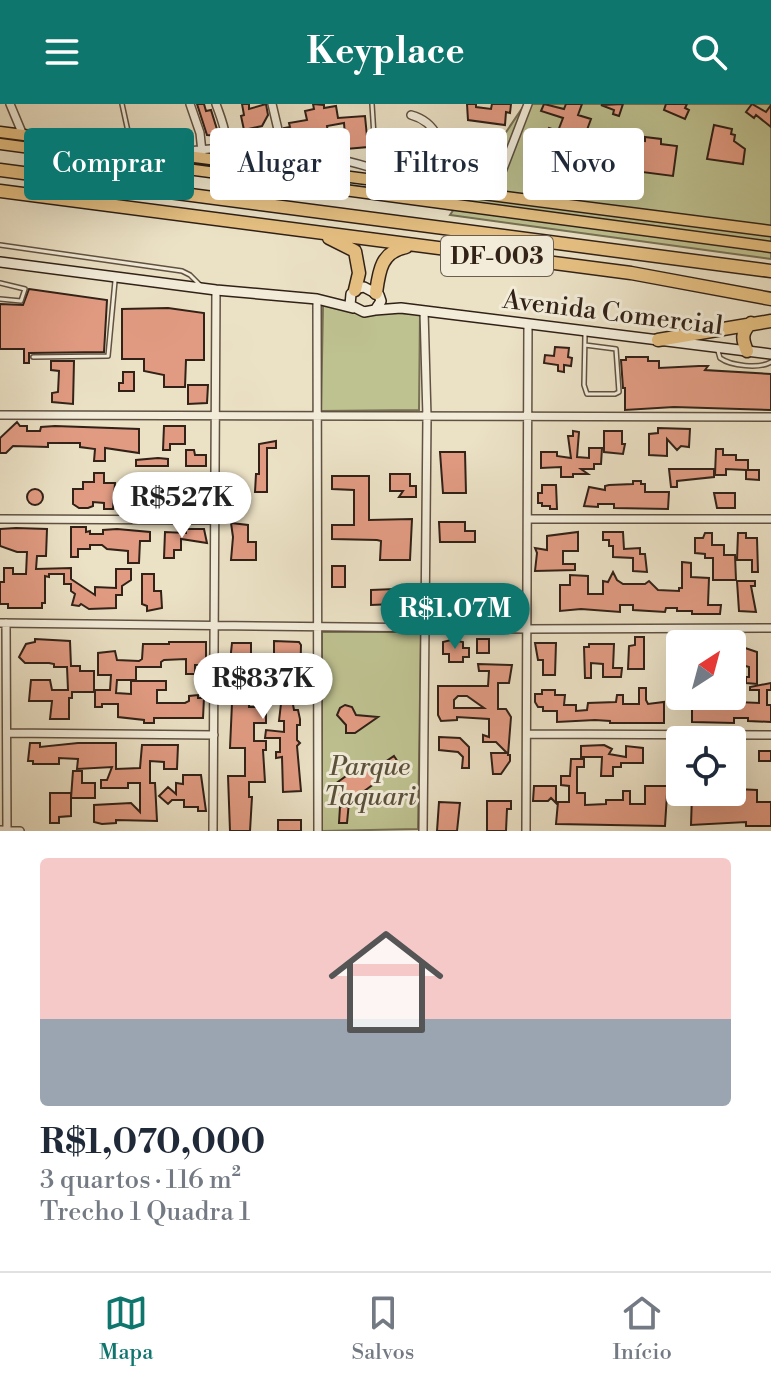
<!DOCTYPE html>
<html lang="pt">
<meta charset="utf-8">
<style>
body{margin:0;font-family:"Libre Bodoni",serif;background:#f6f6f7;color:#1f2937;height:100vh;display:flex;flex-direction:column;font-size:30px;white-space:nowrap}
*{box-sizing:border-box;margin:0}
p{font-size:26px;color:#747a83}
.icon{flex:none;width:44px;height:44px;fill:none;stroke:currentColor;stroke-width:2;stroke-linecap:round;stroke-linejoin:round}
.map{position:relative;height:727px;overflow:hidden}
.sheet{display:flex;flex-direction:column;background:#fff;flex:1}
.sheet>*{flex:none}
.banner{position:absolute;left:24px;top:24px;width:724px;height:72px;display:flex;gap:16px}
.needle{width:52px;rotate:36deg}
.buttons{position:absolute;left:666px;top:526px;display:grid;gap:16px}
.buttons a{display:grid;place-items:center;width:80px;height:80px;border-radius:8px;background:#fff;box-shadow:0 8px 32px #0002;font-size:40px}
.price{position:absolute;translate:-50% -68px;padding:0 18px;border-radius:28px;background:#fff;color:#222;font-size:26px;line-height:52px;filter:drop-shadow(0 2px 4px #0008)}
.price::after{content:'';position:absolute;left:50%;top:48px;width:24px;height:18px;margin-left:-12px;background:inherit;clip-path:polygon(0 0,100% 0,50% 100%)}
.price.on{background:#0f766e;color:#fff}
ul{padding:0;list-style:none}
li{display:grid;align-content:center;gap:16px;height:424px;padding:0 40px}
li span{display:grid;place-items:center;height:248px;border-radius:8px;color:#555}
li>.icon{margin-inline-start:auto}
span .icon{width:144px;height:144px;fill:#fffc;stroke-width:1}
li b{font-size:34px}
.pill{padding:0 28px;border-radius:8px;background:#fff;box-shadow:0 8px 32px #0002;font-size:28px;line-height:72px}
.pill.on{background:#0f766e;color:#fff}
header{display:flex;justify-content:space-between;align-items:center;height:104px;padding:0 40px;background:#0f766e;color:#fff;font-size:36px;font-weight:800}
.tabs{display:flex;justify-content:space-around;align-items:center;height:112px;border-top:2px solid #e0e1e3;background:#fff;font-size:22px;color:#747a83}
.tabs a{display:grid;justify-items:center;gap:4px}
.tabs .on{color:#0f766e}
.map>svg:first-child{display:block}
.green{fill:#bec190;stroke:#787154;stroke-width:2}
.building{fill:#e19b82;stroke:#312117;stroke-width:2;fill-rule:evenodd}
.lines{fill:none;stroke-linecap:round;stroke-linejoin:round}
.lane-casing{stroke:#605142;stroke-width:6}
.street-casing{stroke:#605142;stroke-width:10}
.secondary-casing{stroke:#312117;stroke-width:12}
.primary-casing{stroke:#312117;stroke-width:13}
.highway-casing{stroke:#312117;stroke-width:15}
.lane{stroke:#f2ecd9;stroke-width:3}
.street{stroke:#f2ecd9;stroke-width:7}
.secondary{stroke:#f2ecd9;stroke-width:9}
.primary{stroke:#e6c082;stroke-width:10}
.highway{stroke:#e6c082;stroke-width:12}
.labels{text-anchor:middle;stroke-width:6;stroke-linejoin:round;paint-order:stroke}
.shield{fill:#f2ecd9;stroke:#6b5e51;stroke-width:2}
.shield-label{font-size:24px;font-weight:bold;fill:#312117}
.street-label{font-size:26px;fill:#312117;stroke:#f2ecd9}
.park-label{font-size:26px;font-style:italic;fill:#5b513b;stroke:#f2ecd9}
</style>
<header><svg class="icon" aria-label="menu" viewBox="0 0 24 24"><path d="M4 6h16M4 12h16M4 18h16"/></svg>Keyplace<svg class="icon" aria-label="search" viewBox="0 0 24 24"><circle cx="10" cy="10" r="6"/><path d="M15 15l6 6"/></svg></header>
<div class="map">
<svg width="771" height="727" viewBox="0 0 771 727">
<rect width="100%" height="100%" fill="#ebe1c5"/>
<filter id="stains"><feTurbulence type="fractalNoise" baseFrequency=".0025" numOctaves="4"/><feColorMatrix values="0 0 0 0 .2 0 0 0 0 .09 0 0 0 0 .02 0 0 0 .5 -.17"/></filter>
<radialGradient id="worn" r=".72"><stop offset=".6" stop-color="#630" stop-opacity="0"/><stop offset="1" stop-color="#630" stop-opacity=".3"/></radialGradient>
<path class="green" d="M525,0H771V155L450,111Z
M331,200L377,208L420,210L419,306L321,307L323,202Z
M322,528H421L418,725L322,727Z"/>
<path class="building" d="M197,0H204L206,7L211,6L219,32L207,31Z
M242,0H249V5L266,0L268,11L262,22L244,26L241,12L244,11Z
M313,0L324,1V4L336,2L338,14L365,12L368,43L346,45L344,19L327,22L330,42L315,44L312,41H293L292,36L287,37L284,24L290,23L289,19L307,16L305,7L314,5Z
M467,0H476V3L491,5L492,0H511L510,9L506,8L505,21L468,16Z
M544,0L564,5L566,0H582L578,11L591,15L578,50L552,43L555,34L546,31L549,24L558,27L563,14L541,7Z
M623,0L619,12L613,10L614,6L601,1Z
M666,0H687L685,4L689,6L685,15L664,6Z
M752,0L766,8L771,1V23L756,11L754,14L746,8Z
M714,21L732,25L731,30L735,31L734,37L745,45L743,60L707,55Z
M455,27L470,29V34H466L469,42L467,46L452,44Z
M645,33L661,35V40L677,42L673,72L634,67L640,36L645,37Z
M29,185L107,196L104,248L29,249V259H24V245H0V200L23,201Z
M168,204L204,209V256H186L185,283H164V271L144,267V255H122V205Z
M555,243L569,244L568,253L572,254L571,262L564,261V268L558,267V261L544,259L545,251L554,252Z
M626,253H648V257H659V264L699,262H708L705,266L771,270V306L674,303L625,306V284H623L621,256H626Z
M51,257H74L73,300L52,298V289L58,288L59,267L51,266Z
M123,268H134V287H119V279H123Z
M188,281H208L207,299L188,300Z
M17,318L20,322H27V327H40L41,323L55,322L139,325V349L105,344V357H94L95,345L80,343V339H48V343L13,342L6,349H0V334Z
M164,322H185V340H170V346H163Z
M658,324L690,325L689,343L681,342L677,346L667,335V352L649,351V330L658,329Z
M573,327L579,328L577,353L589,354V344H602L601,360H594V365H581L588,370H573V373H561V363L541,364V348H557V352L571,354L568,332H573Z
M604,327H622V340H625L623,350L604,348Z
M276,337V344H267V388H255L256,370H259V340Z
M716,345H723V351H736V356H748V366H759V376L746,375V366L726,365V371H715Z
M186,346H194L195,351H206V362H186Z
M440,348H465L466,389H443Z
M158,354L168,355V362H136V356Z
M669,365H714V373L677,377V383H671Z
M94,369H104V379H115L113,405H104V399L93,398V402L88,404H79L73,400V385H83V378H94Z
M390,370H410V382H416V393H399L403,387H390Z
M332,372H369V416L412,415L410,456H380L381,437L377,436L332,435V421H354V386L332,385Z
M187,374L201,375L207,386L204,387V398L194,400V402L142,401L144,380L189,382Z
M633,377H641V380H645V388H669L668,405L614,404V400H598V403L584,402L589,383L605,386V382L609,381L633,380Z
M542,381H556L557,405H550V402H542V399H538V389H542Z
M27 393a8 8 0 1 1 16 0a8 8 0 1 1-16 0Z
M714,389H735V404H717Z
M439,418H465V427H475V438H440Z
M231,419L248,421V438H256V456H231L233,433Z
M71,423H86V428L90,427V430H103V426L117,425L150,428V437H140L139,459H128V447L107,445L102,441H90V445H78V453H71Z
M16,424L47,425L46,452H37L36,465L71,464V475L95,491V483L116,484V465H131V476L122,482V491H116V504L89,505L81,500L79,502L72,501L75,490L71,487V480H64V470H49V473L45,472V499H42V504H8V500H0V478H4V464H13V470H26L27,448H17L0,442V425Z
M186,425H204L207,439L181,435V446H174V454H164L165,428L186,429Z
M578,428V447H563V460H575V466L535,467L537,449L535,444L547,446V432Z
M603,428H623L624,445L640,444V450H645L647,468L633,467V454L613,453V442H609V436H603Z
M705,429H712V441H724V451H735L736,476H713V454H705V450L695,449V434H703Z
M738,429H746V434H757L758,468H752V456H737Z
M682,458L691,459V473L709,474L708,501H721L720,510H692V507H677V504H666L665,508L633,506V501H620V508L581,505L560,507V481H570V471L588,472V490H603V477L608,478L613,468L617,476L623,480H645L649,477L658,486L679,487V484H682Z
M332,462H345V483H332Z
M142,470H154V487H161L162,504L147,507V502L142,500Z
M737,477H755V482H751L756,508L739,507Z
M395,485V500L371,501V486Z
M635,533H644V565H628L629,542L635,541Z
M35,535L70,537L71,562H80V567H94V588H72V594H69V615H50L52,597H29L31,576H50L52,586H68L67,563H54V560L49,559H25L19,553L26,540L35,538Z
M477,535H489V549H477Z
M451,536L463,538V544H469V553H463V558H449V550H443V538Z
M274,537L299,538L301,541L300,583H302V595H292L294,606H298L300,615V621H297V636L300,639L297,642L301,687L283,688L282,653L276,654V648H280V634H265L266,626L284,628V617H279L282,591L250,589L249,603H266V619H254V637H266V646H263L265,678H249V693H252L250,727H230L228,672H245V644H230L232,599L228,591L229,567L232,539H251V558H274ZM247,564H276V581H247Z
M169,538H206V561H195V570H186V555L164,556L161,558V563H136V576H117L116,589L131,590V577H166V586H157V599H185L189,597V592L198,591V594H204L203,614H154V619H144V616L118,613V600H102V603H95V586H110L111,571H98V549L115,547L117,556L139,557L142,555L143,540H169Z
M535,539H556L555,571H543V556H538Z
M589,540H614L613,564H622L621,573H603V560L591,559V574H585L584,543H589Z
M671,540H678L680,544V562H672Z
M737,540H745V544L757,548V580L746,579V573H749V563L732,558V542Z
M478,560L512,561L509,579H498V605H506L511,613L508,651H510V657L501,670H493L491,649H507L496,638H483V631L489,633V615L457,613V616L441,617L438,611V582H488L489,567H479ZM458,592H467L484,604H454V596Z
M771,579V586H767V601H771V618L748,617V614H734V619L692,618V598H698V600H719L718,602L739,603L738,598L759,599V586H750V583Z
M639,584H646V596L648,600L664,598V619H610V617L595,616L557,618V607H543V603H538L535,598V590H542V586H555V591H565L564,601H576V607L587,606L588,599L616,598L617,591H623V600H639Z
M345,601L352,603L356,611L378,613L355,629H346V621L337,611L340,604Z
M439,633L460,634L469,643V664H462L463,653L458,648L439,646Z
M30,639H40V643L78,639H116V665L140,664L142,641H178L177,665H164V658L150,657V679H155L157,717L116,716V719L102,720L94,718V701L131,699L140,708V679H128V684H101V676H107L112,663L77,665L78,655L59,654V660H33V657H28Z
M604,641L612,645L609,650L626,653V642L643,644V659H621V663H613V672H601L602,653H581V642Z
M759,647H771V657H759Z
M394,652L400,661L391,667L385,658Z
M571,655H584V663H577V689H585V701L606,700V696H623V687H630V700H645V682H680V690H667L665,722L556,720L558,698H569V682L561,681V672H570Z
M364,659L378,677L349,698L347,719H339L340,703H346L331,683Z
M73,667H82V679H95V694H71Z
M183,671H201L206,707H198V703H184V696H172L168,700L159,692L168,683L176,690V679L183,680Z
M534,682H556V699L551,694L548,697H533Z
M736,685L757,686V698H771V722H746V718L691,721L692,691H705V695H735Z
M50,689H71V712L59,713V719H50Z
M487,697H511V705H507L506,727H487Z
M439,698L460,699L457,727H437Z
M278,716H301V727H278Z"/>
<g class="lines">
<defs>
<path id="lane" d="M122,0L131,41
M372,0L376,64
M0,141L182,167L190,171L201,182
M0,179L25,185L21,197L0,195
M585,231L584,281L587,290H615L619,288L616,245L585,241
M718,247L720,254C731,262 759,265 771,258
M33,253L108,252L115,177"/>
<path id="street" d="M10,0L23,31
M190,0L200,29L202,48
M216,0C223,20 231,36 221,56
M272,0L287,64
M411,11C445,20 443,55 450,85
M182,48C257,37 343,49 413,79
M493,91L528,0
M317,195L318,727
M0,311L771,313
M0,415L214,416
M529,415H771
M0,519L527,525L771,524
M6,519L7,727
M7,629L214,631
M527,630L771,631
M0,726L20,727
M213,727L216,186
M423,727L427,313L424,207
M526,727L528,220"/>
<path id="secondary" d="M0,158L216,186L317,195L353,204
M364,183L379,191L381,197L375,206L364,208L350,201L351,190L358,184Z
M375,206L401,204L771,250"/>
<path id="primary" d="M0,28L771,127
M0,40L771,143"/>
<path id="highway" d="M0,66L771,167
M0,87L631,169L771,195
M329,134L355,147L359,169L355,186
M376,189C379,167 381,148 406,143
M658,236L771,217
M747,247C742,235 741,229 751,219"/>
</defs>
<use href="#lane" class="lane-casing"/>
<use href="#street" class="street-casing"/>
<use href="#secondary" class="secondary-casing"/>
<use href="#primary" class="primary-casing"/>
<use href="#highway" class="highway-casing"/>
<use href="#lane" class="lane"/>
<use href="#street" class="street"/>
<use href="#secondary" class="secondary"/>
<use href="#primary" class="primary"/>
<use href="#highway" class="highway"/>
</g>
<g class="labels">
<rect class="shield" x="441" y="132" width="112" height="40" rx="6"/>
<g class="shield-label">
<text x="497" y="160">DF-003</text>
</g>
<g class="street-label">
<text transform="translate(613 208) rotate(7)" y="9">Avenida Comercial</text>
</g>
<g class="park-label">
<text x="370" y="671">Parque<tspan x="370" dy="30">Taquari</tspan></text>
</g>
</g>
<rect width="100%" height="100%" filter="url(#stains)"/>
<rect width="100%" height="100%" fill="url(#worn)"/>
</svg>
<div class="buttons">
<a><svg class="needle" viewBox="-14 -14 28 28"><path d="M0-13l5 13h-10z" fill="#e53935"/><path d="M0 13l5-13h-10z" fill="#747a83"/></svg></a>
<a><svg class="icon" aria-label="locate" viewBox="0 0 24 24"><circle cx="12" cy="12" r="6"/><path d="M12 2v4M12 18v4M2 12h4M18 12h4"/></svg></a>
</div>
<b class="price" style="left:182px;top:436px">R$527K</b>
<b class="price on" style="left:455px;top:547px">R$1.07M</b>
<b class="price" style="left:263px;top:617px">R$837K</b>
<div class="banner">
<a class="pill on">Comprar</a>
<a class="pill">Alugar</a>
<a class="pill">Filtros</a>
<a class="pill">Novo</a>
</div>
</div>
<section class="sheet">
<ul>
<li><span style="background:linear-gradient(#f6c9c9 65%,#9aa5b1 0)"><svg class="icon" aria-label="home" viewBox="0 0 24 24"><path d="M3 11l9-7 9 7M6 9v11h12V9"/></svg></span><div><b>R$1,070,000</b><p>3 quartos · 116 m²</p><p>Trecho 1 Quadra 1</p></div></li>
</ul>
</section>
<nav class="tabs">
<a class="on"><svg class="icon" aria-label="map" viewBox="0 0 24 24"><path d="M3 6l6-2 6 2 6-2v14l-6 2-6-2-6 2zM9 4v14M15 6v14"/></svg>Mapa</a>
<a><svg class="icon" aria-label="saved" viewBox="0 0 24 24"><path d="M7 4h10v16l-5-4-5 4z"/></svg>Salvos</a>
<a><svg class="icon" aria-label="home" viewBox="0 0 24 24"><path d="M3 11l9-7 9 7M6 9v11h12V9"/></svg>Início</a>
</nav>
